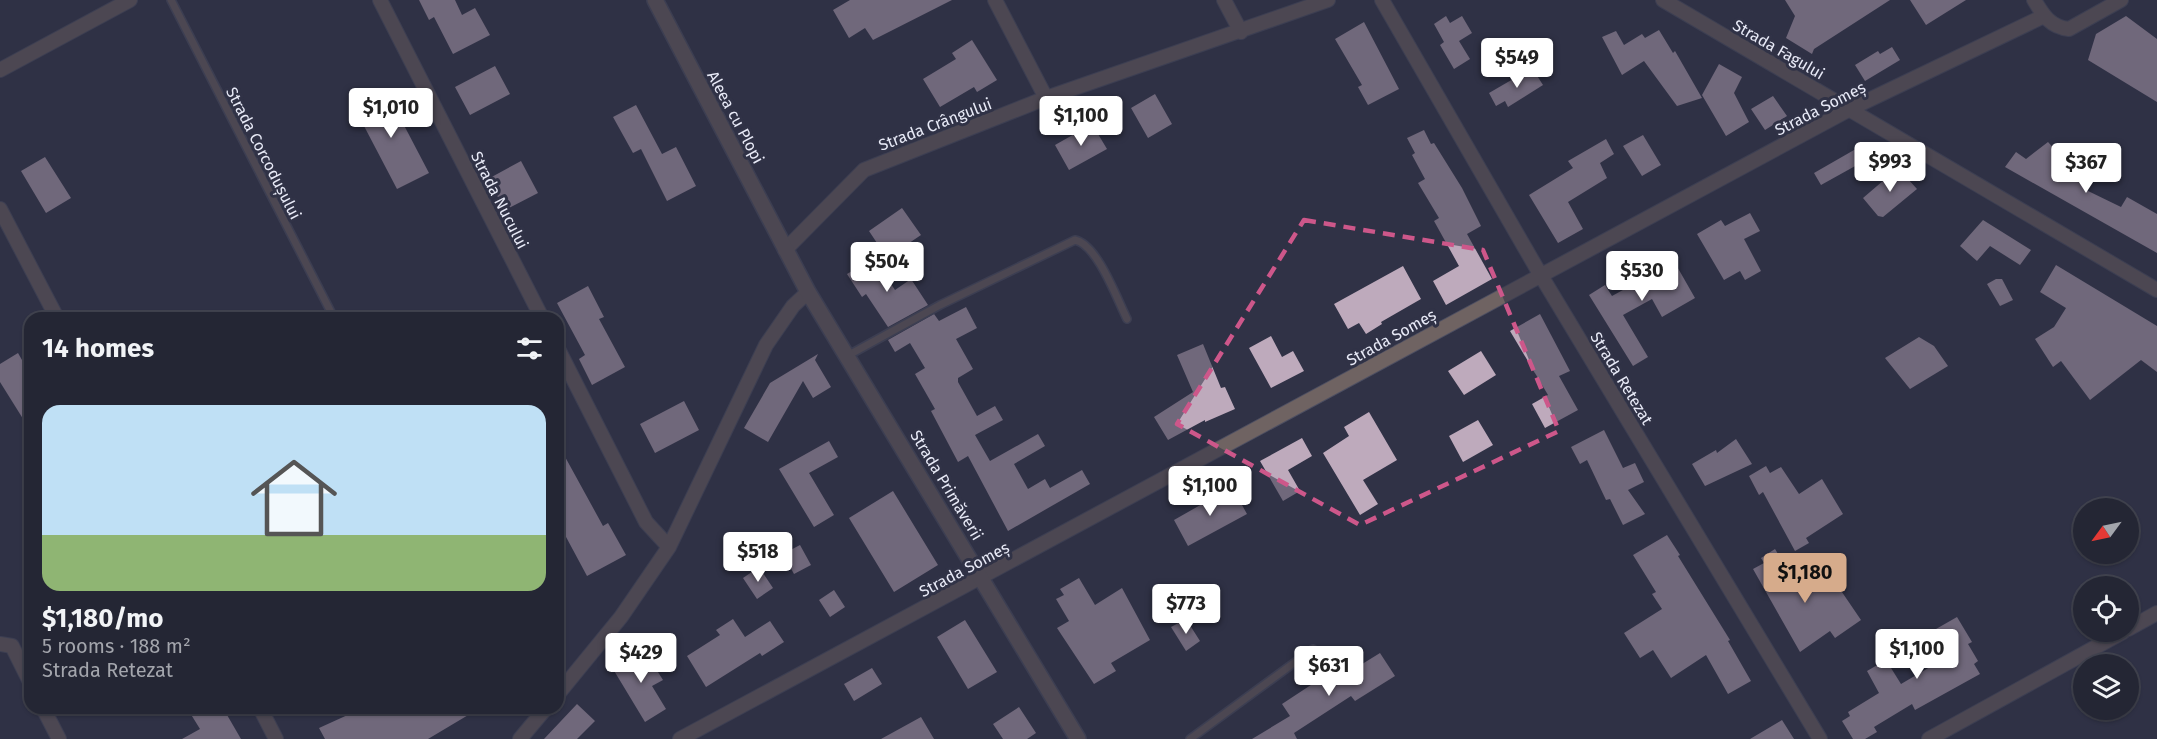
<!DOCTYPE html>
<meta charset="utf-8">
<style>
body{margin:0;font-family:"Fira Sans",sans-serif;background:#303240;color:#f1f3f6;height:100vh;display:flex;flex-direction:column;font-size:22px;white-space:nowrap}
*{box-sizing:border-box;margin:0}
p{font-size:20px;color:#a3a5ac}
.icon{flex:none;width:33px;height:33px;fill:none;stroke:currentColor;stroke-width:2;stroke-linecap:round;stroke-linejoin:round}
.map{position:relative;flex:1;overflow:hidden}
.sheet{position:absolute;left:24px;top:312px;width:540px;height:402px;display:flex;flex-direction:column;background:#242634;border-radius:18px;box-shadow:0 2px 4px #0004,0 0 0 2px #41434f}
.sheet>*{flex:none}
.needle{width:39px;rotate:237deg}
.buttons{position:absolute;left:2073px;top:498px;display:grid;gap:12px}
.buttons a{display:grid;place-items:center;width:66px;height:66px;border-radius:50%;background:#242634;box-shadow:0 2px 4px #0004,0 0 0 2px #41434f;font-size:30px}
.price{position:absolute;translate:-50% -51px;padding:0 14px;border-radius:6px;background:#fff;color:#222;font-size:20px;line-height:39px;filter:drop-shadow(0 2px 3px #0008)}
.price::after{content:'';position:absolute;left:50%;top:36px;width:18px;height:14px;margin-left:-9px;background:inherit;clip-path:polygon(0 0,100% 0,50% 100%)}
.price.current{background:#d6ab8b;color:#111}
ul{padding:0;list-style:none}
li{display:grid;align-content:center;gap:12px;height:318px;padding:0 18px}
li span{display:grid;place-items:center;height:186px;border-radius:18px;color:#555}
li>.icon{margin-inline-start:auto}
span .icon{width:108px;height:108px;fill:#fffc;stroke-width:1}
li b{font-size:26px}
h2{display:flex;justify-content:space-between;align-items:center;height:72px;padding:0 18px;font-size:26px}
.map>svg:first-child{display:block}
.building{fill:#beaabc}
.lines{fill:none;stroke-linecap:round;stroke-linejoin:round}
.service-casing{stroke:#4d4f62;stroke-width:10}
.minor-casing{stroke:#4d4f62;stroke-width:16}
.tertiary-casing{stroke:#4d4f62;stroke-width:18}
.service{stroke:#6f6362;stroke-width:7}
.minor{stroke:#6f6362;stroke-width:14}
.tertiary{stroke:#6f6362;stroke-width:15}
.marked{fill:none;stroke:#cd578a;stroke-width:4.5;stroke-dasharray:12 8;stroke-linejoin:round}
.labels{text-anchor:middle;stroke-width:6;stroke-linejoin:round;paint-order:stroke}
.street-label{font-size:16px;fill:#e8eaf7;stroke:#303246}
</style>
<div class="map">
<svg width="2157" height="739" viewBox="0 0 2157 739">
<rect width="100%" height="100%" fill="#303246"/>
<path class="building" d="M419,0H455L462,15L475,8L490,35L453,54L434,17L429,20Z
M850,0H952L873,40L865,28L849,38L833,10Z
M1785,0H1890L1814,49L1812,54L1786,38L1795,16Z
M1910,0H1966L1926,25Z
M1446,16L1450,23L1462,16L1472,33L1459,41L1470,59L1454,69L1440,45L1444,42L1434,24Z
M2126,16L2157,39V102L2088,60L2096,34Z
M1364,22L1399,89L1368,105L1358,87L1362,85L1335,39Z
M1659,30L1673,53L1675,51L1702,98L1677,106L1644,61L1622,75L1602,37L1616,31L1624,45L1642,34L1645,38Z
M972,40L997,80L977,92L974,87L940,107L923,79L956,59L952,53Z
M1892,47L1900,60L1865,81L1855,65L1878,51L1880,54Z
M1719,64L1742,77L1734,93L1749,122L1726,136L1702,95Z
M495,66L510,94L470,115L455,87Z
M1532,68L1543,85L1508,107L1505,101L1496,106L1489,93Z
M385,89L429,173L397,189L353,105Z
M1155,94L1172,124L1148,138L1131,108Z
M1773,96L1787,116L1765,130L1751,109Z
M636,105L662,154L676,147L696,186L667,201L641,149L633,153L613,117Z
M1092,124L1107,149L1069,170L1055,145Z
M1424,130L1431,144L1434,143L1462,188L1481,226L1467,234L1492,279L1446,305L1433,281L1459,266L1434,221L1439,218L1418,183L1425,179L1412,155L1415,153L1407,138Z
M1643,135L1661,165L1642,176L1623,146Z
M1606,139L1614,154L1600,163L1607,178L1568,202L1583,229L1558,243L1529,195L1573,168L1568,161Z
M2048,142L2058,153L2095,174L2086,190L2121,207L2127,197L2157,214V253L2005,167L2016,152L2026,159Z
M1861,146L1875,155L1821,185L1814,173Z
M45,157L71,198L46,213L21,171Z
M521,161L538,193L505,210L488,179Z
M1898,168L1917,189L1883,217L1878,216L1863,198Z
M902,208L921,235L887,258L869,231Z
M1750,213L1760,231L1744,239L1761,271L1745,280L1740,271L1724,280L1697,234L1721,220L1725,226Z
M1983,220L2031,250L2020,265L1990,246L1977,261L1960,246Z
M1661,254L1668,266L1675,263L1695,298L1662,317L1652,299L1623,315L1648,357L1633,366L1589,295L1605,285L1612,296L1641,280L1635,269Z
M874,258L895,290L911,279L928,305L888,327L866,294L862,297L847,274Z
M2056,265L2157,326V372L2141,360L2090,400L2061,361L2053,367L2035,339L2054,327L2066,308L2040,292Z
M1403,266L1421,299L1381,322L1382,324L1366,334L1359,323L1348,329L1334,304Z
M1996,279H2002L2013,300L2000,306L1987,284Z
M588,286L604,317L599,319L625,367L592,385L579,359L585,355L557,303Z
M966,307L977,328L956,339L973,369L958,378V382L977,416L995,406L1003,420L975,435L990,461L1038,434L1045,446L1014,464L1028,489L1045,479L1050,488L1082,470L1090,484L1008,531L968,456L958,462L931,411L935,409L915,374L925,368L910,343L895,352L888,340L934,314L939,321Z
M1540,314L1570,371L1559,376L1578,410L1545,428L1532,404L1548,395L1510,331Z
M1271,336L1282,357L1293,351L1304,371L1271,388L1249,348Z
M1919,337L1934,346L1948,366L1910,389L1885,358Z
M1203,344L1221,388L1225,387L1235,409L1205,422V420L1168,440L1154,417L1193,392L1177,355Z
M1481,351L1496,375L1464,395L1448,371Z
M18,353L30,374V430L0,382V364Z
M818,354L815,360L831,387L813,398L803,381L768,442L744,428L770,383Z
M684,401L699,430L655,453L640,424Z
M1369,412L1397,460L1363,480L1378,504L1360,515L1323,453L1349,436L1344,427Z
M1478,420L1493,445L1463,462L1449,436Z
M1604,430L1623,468L1635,463L1644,482L1628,490L1645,514L1623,525L1610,499L1606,500L1587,460L1580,464L1571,447Z
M1302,438L1312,456L1288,470L1300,491L1283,501L1260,461Z
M1736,439L1752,464L1705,486L1692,464L1716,450L1717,453Z
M829,441L838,457L809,473L834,515L814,527L779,469Z
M558,444L603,526L608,523L626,555L587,576L558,522Z
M1766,466L1770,473L1781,467L1799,494L1822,479L1843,514L1806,538L1809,543L1795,551L1763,492L1759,495L1749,476Z
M1232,487L1247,514L1188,546L1174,520Z
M893,491L938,565L894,592L849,518Z
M1667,535L1680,555L1678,556L1730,640L1728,641L1751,681L1728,694L1706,655L1671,678L1653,650L1640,658L1624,633L1662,609L1652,594L1656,592L1633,555Z
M800,545L811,565L794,574L783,554Z
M1775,549L1803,595L1831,576L1861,620L1835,638L1830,631L1800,652L1753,569L1764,563L1761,558Z
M759,567L773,588L757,599L743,578Z
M1079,578L1095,605L1122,588L1150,640L1111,663L1116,671L1094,684L1057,628L1069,621L1056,599L1064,595L1060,589Z
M834,590L845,607L830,617L819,600Z
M1957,617L1972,642L1968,644L1978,661L1974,664L1980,674L1915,710L1912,704L1874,727L1877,732L1865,739H1853L1842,721L1850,716L1848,712L1879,693L1867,671L1886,660L1901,684L1930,667L1928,665L1935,660L1922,637Z
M733,619L745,637L770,621L784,642L762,656L760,653L706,687L687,656L720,635L716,630Z
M1186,619L1200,641L1186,651L1171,627Z
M965,620L997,672L968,689L937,637Z
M644,650L663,680L652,686L666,709L645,722L613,669Z
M1380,653L1395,676L1355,701L1351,696L1294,733L1297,739H1252L1290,716L1282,704L1320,679L1325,687Z
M872,668L882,684L854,701L844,684Z
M577,704L595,721L577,739H544Z
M1019,707L1036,733L1027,739H1003L993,724Z
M187,708H223L241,739H182L200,729Z
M363,708H480L428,739H325L319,728Z
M921,717L934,739H881Z
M1782,720L1794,739H1750Z"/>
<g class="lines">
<defs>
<path id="service" d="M171,0L334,318
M847,356L940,305L1075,240C1097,244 1117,299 1127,319
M1190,739L1313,649"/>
<path id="minor" d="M380,0L542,318
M995,0L1046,98
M1224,0L1241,32
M1382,0L1540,274L1820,739
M1663,0L2157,290
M2034,0C2043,15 2050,27 2069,29L2121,0
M0,70L130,0
M0,209L57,318
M785,250L864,170L1046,98L1328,0
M558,349L646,522L669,547
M2128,629L2157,613
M0,644L12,646L30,682
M558,694L621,617L669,547L766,345L793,306L808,292
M43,708L59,739
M260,708L276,739
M520,739L546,708
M680,739L1850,109L2044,16
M1929,739L2123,632"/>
<path id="tertiary" d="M655,0L808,292L1078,739"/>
</defs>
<use href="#service" class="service-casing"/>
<use href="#minor" class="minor-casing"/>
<use href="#tertiary" class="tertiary-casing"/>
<use href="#service" class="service"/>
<use href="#minor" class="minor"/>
<use href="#tertiary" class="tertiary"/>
</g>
<path d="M0 0H2157V739H0ZM1304,220L1483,250L1559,431L1360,525L1177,424Z" fill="#303246" fill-opacity=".55" fill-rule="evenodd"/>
<path class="marked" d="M1304,220L1483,250L1559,431L1360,525L1177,424Z"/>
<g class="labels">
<g class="street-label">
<text transform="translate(1779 49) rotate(30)" y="6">Strada Fagului</text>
<text transform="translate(1820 108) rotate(-27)" y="6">Strada Someș</text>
<text transform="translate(736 117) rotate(62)" y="6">Aleea cu Plopi</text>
<text transform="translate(935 124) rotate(-21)" y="6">Strada Crângului</text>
<text transform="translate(264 153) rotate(63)" y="6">Strada Corcodușului</text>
<text transform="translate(500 200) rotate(63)" y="6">Strada Nucului</text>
<text transform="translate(1391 337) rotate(-29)" y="6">Strada Someș</text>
<text transform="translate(1622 378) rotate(59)" y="6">Strada Retezat</text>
<text transform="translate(947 485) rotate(59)" y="6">Strada Primăverii</text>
<text transform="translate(964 569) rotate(-28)" y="6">Strada Someș</text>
</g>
</g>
</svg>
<div class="buttons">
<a><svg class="needle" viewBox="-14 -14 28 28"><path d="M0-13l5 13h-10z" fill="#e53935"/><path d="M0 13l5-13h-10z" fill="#a3a5ac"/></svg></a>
<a><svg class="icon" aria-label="locate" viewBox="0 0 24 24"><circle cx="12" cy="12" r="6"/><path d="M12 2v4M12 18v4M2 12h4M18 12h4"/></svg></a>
<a><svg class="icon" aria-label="layers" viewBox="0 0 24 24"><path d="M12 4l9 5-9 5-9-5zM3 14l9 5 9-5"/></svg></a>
</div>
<b class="price" style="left:1517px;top:89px">$549</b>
<b class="price" style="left:391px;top:139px">$1,010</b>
<b class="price" style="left:1081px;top:147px">$1,100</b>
<b class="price" style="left:1890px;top:193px">$993</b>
<b class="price" style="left:2086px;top:194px">$367</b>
<b class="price" style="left:887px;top:293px">$504</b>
<b class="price" style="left:1642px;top:302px">$530</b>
<b class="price" style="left:1210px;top:517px">$1,100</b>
<b class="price" style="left:758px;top:583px">$518</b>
<b class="price current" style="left:1805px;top:604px">$1,180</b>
<b class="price" style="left:1186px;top:635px">$773</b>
<b class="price" style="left:1917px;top:680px">$1,100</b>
<b class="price" style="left:641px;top:684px">$429</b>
<b class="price" style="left:1329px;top:697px">$631</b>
<section class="sheet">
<h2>14 homes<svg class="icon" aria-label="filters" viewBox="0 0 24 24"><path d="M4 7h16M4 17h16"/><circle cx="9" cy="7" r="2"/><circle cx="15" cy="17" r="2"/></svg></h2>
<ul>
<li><span style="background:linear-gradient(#bfe0f5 70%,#8fb573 0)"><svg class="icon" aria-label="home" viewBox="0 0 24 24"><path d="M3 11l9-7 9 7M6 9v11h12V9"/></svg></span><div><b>$1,180/mo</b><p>5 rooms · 188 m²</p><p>Strada Retezat</p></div></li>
</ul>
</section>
</div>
